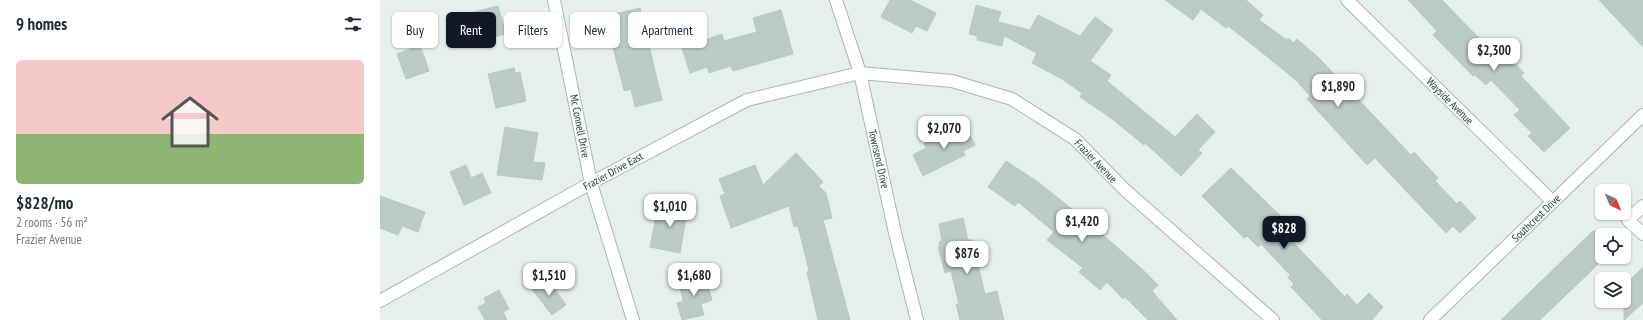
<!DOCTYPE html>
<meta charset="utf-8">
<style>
body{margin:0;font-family:"PT Sans Narrow",sans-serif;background:#f2f2f3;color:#1f2937;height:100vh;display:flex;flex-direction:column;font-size:15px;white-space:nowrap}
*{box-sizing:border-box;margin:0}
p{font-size:13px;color:#747a83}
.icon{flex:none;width:22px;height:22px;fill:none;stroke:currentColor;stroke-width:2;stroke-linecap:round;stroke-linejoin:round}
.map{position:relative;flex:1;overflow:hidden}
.side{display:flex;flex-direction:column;background:#fff;width:380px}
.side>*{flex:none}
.hud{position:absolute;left:12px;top:12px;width:380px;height:36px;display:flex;gap:8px}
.needle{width:26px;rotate:136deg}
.tools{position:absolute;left:1215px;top:184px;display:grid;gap:8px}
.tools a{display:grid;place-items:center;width:36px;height:36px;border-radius:6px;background:#fff;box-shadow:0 1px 3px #0004;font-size:20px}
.price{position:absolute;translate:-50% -34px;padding:0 9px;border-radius:8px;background:#fff;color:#222;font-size:13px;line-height:26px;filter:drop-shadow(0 1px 2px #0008)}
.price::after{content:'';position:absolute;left:50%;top:24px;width:12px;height:9px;margin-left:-6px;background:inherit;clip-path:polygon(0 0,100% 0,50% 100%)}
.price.active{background:#111827;color:#fff}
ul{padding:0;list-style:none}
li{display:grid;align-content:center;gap:8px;height:212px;padding:0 16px}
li+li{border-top:1px solid #e0e1e3}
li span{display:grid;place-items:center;height:124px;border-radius:6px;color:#555}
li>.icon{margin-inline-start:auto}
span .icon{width:72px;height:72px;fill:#fffc;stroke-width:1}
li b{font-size:17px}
h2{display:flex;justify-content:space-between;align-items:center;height:48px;padding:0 16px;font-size:17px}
.pill{padding:0 14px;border-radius:6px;background:#fff;box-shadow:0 1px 3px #0004;font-size:14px;line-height:36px}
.pill.active{background:#111827;color:#fff}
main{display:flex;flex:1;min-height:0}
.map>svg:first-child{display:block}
.building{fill:#bbcac4;stroke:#b8c9c2}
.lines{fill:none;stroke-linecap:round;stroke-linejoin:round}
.minor-casing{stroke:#a8b8b2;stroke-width:14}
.minor{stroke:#fff;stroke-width:12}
.labels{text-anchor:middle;stroke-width:3;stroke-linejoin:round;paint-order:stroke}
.street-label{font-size:11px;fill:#24423a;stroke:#f7fbf9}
</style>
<main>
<section class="side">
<h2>9 homes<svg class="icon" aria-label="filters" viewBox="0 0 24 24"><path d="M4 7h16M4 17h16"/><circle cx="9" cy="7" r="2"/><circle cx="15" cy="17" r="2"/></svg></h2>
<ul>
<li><span style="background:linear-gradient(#f6c9c9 60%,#8fb573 0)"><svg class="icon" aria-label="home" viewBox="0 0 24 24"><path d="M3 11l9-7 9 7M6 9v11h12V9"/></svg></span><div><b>$828/mo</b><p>2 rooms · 56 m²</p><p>Frazier Avenue</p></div></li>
</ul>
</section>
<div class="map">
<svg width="1263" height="320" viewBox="0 0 1263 320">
<rect width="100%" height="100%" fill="#e6efeb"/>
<path class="building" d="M510,0H530L556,13L547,31L536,26L532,33L501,17Z
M785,0H866L883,15L879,20L907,40L908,38L914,43L917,39L938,57L1031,155L1034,152L1058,178L1055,181L1077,204L1080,201L1096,218L1080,233L1073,226L1066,233L995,158L987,165L927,99L930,96L917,81L874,46L848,26L846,28L821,9L813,20Z
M1028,0H1062L1125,65L1131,59L1144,73L1141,76L1190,128L1164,152L1148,136L1152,133L1134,115L1140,110L1111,80L1106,85L1095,75L1093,76L1053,35L1057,31Z
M1219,0H1263V47Z
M596,5L621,12L618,22L650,30L658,15L700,36L715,17L733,30L710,61L731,75L727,81L795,137L817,114L835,132L818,150L822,153L801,176L765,143L764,145L731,118L700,97L702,93L682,79L652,63L657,53L624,36L622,46L597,40V36L589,34Z
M118,6L126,34L98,41L90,13Z
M260,8L282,100L255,107L251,89L244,91L227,23L236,21L234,14Z
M401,10L413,54L353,71L351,66L329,73L327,67L310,73L302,48L342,34L344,41L377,32L373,18Z
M40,45L49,71L26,79L17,54Z
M134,68L135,73L140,72L146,101L116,108L108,74Z
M584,124L595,145L583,151L585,155L543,176L533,155L546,148L544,143Z
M125,127L158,133L153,162L165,163L162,180L117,175Z
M416,153L443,182L439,186L446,193L452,218L443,220L470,320H438L427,272L429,271L418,226L414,227L409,206L351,228L340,196L345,194L339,179L375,165L383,185Z
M626,161L658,182L707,221L762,269L778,285L772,291L797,320H768L745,297L743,299L727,282L720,290L699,272L703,268L667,240L674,232L638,202L635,206L608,187Z
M86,165L91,178L102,173L111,193L84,205L70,172Z
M851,168L912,227L906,232L912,239L911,240L965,297L967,294L977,305L989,293L1003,307L992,320H942L911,287L914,284L908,278L910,275L881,244L878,247L867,236L864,238L822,196Z
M0,196L45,212L38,232L22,226L18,235L0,228Z
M284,202L308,206L300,253L270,247L276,217L280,218Z
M583,218L588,240H592L605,294L617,291L624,320H580L576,304H579L571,271L565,273L558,247L560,246L559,242L562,241L559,224Z
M1214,230L1222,238V260L1209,273L1160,320H1121Z
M1263,267V303L1244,320V286Z
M325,275L332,300L321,304L324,315L302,320L297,303L303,301L299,283Z
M168,279L186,305L172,315L152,289Z
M119,290L129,309L123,312L127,320H105L98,307L106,303L104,298Z"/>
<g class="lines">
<defs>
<path id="minor" d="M174,0L211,183L253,320
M456,0L480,73L515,233L537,320
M967,0L1173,202
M1263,206L1248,220L1263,234
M0,301L211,183L367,100L480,73L572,81L632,99L695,139L745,190L893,320
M1050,320L1263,115"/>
</defs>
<use href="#minor" class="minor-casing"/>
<use href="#minor" class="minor"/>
</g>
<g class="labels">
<g class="street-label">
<text transform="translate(1070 101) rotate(45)" y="4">Wayside Avenue</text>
<text transform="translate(200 126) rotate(79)" y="4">Mc Connell Drive</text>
<text transform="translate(499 159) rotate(77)" y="4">Townsend Drive</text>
<text transform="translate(716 161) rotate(46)" y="4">Frazier Avenue</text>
<text transform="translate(233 171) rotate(-29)" y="4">Frazier Drive East</text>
<text transform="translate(1156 218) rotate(-44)" y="4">Southcrest Drive</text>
</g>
</g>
</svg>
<div class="tools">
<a><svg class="needle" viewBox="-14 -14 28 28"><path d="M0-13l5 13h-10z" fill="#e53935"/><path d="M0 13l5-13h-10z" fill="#747a83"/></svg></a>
<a><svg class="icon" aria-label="locate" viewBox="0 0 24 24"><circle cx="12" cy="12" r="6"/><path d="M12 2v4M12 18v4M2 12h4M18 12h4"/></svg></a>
<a><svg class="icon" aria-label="layers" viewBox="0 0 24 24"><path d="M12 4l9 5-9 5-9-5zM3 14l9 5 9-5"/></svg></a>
</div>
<b class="price" style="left:1114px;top:72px">$2,300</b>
<b class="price" style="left:958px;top:108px">$1,890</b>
<b class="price" style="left:564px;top:150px">$2,070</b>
<b class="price" style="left:290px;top:228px">$1,010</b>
<b class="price" style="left:702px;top:243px">$1,420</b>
<b class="price active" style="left:904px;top:250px">$828</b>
<b class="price" style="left:587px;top:275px">$876</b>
<b class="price" style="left:169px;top:297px">$1,510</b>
<b class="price" style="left:314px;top:297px">$1,680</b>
<div class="hud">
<a class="pill">Buy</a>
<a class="pill active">Rent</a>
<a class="pill">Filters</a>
<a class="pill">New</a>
<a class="pill">Apartment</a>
</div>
</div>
</main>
